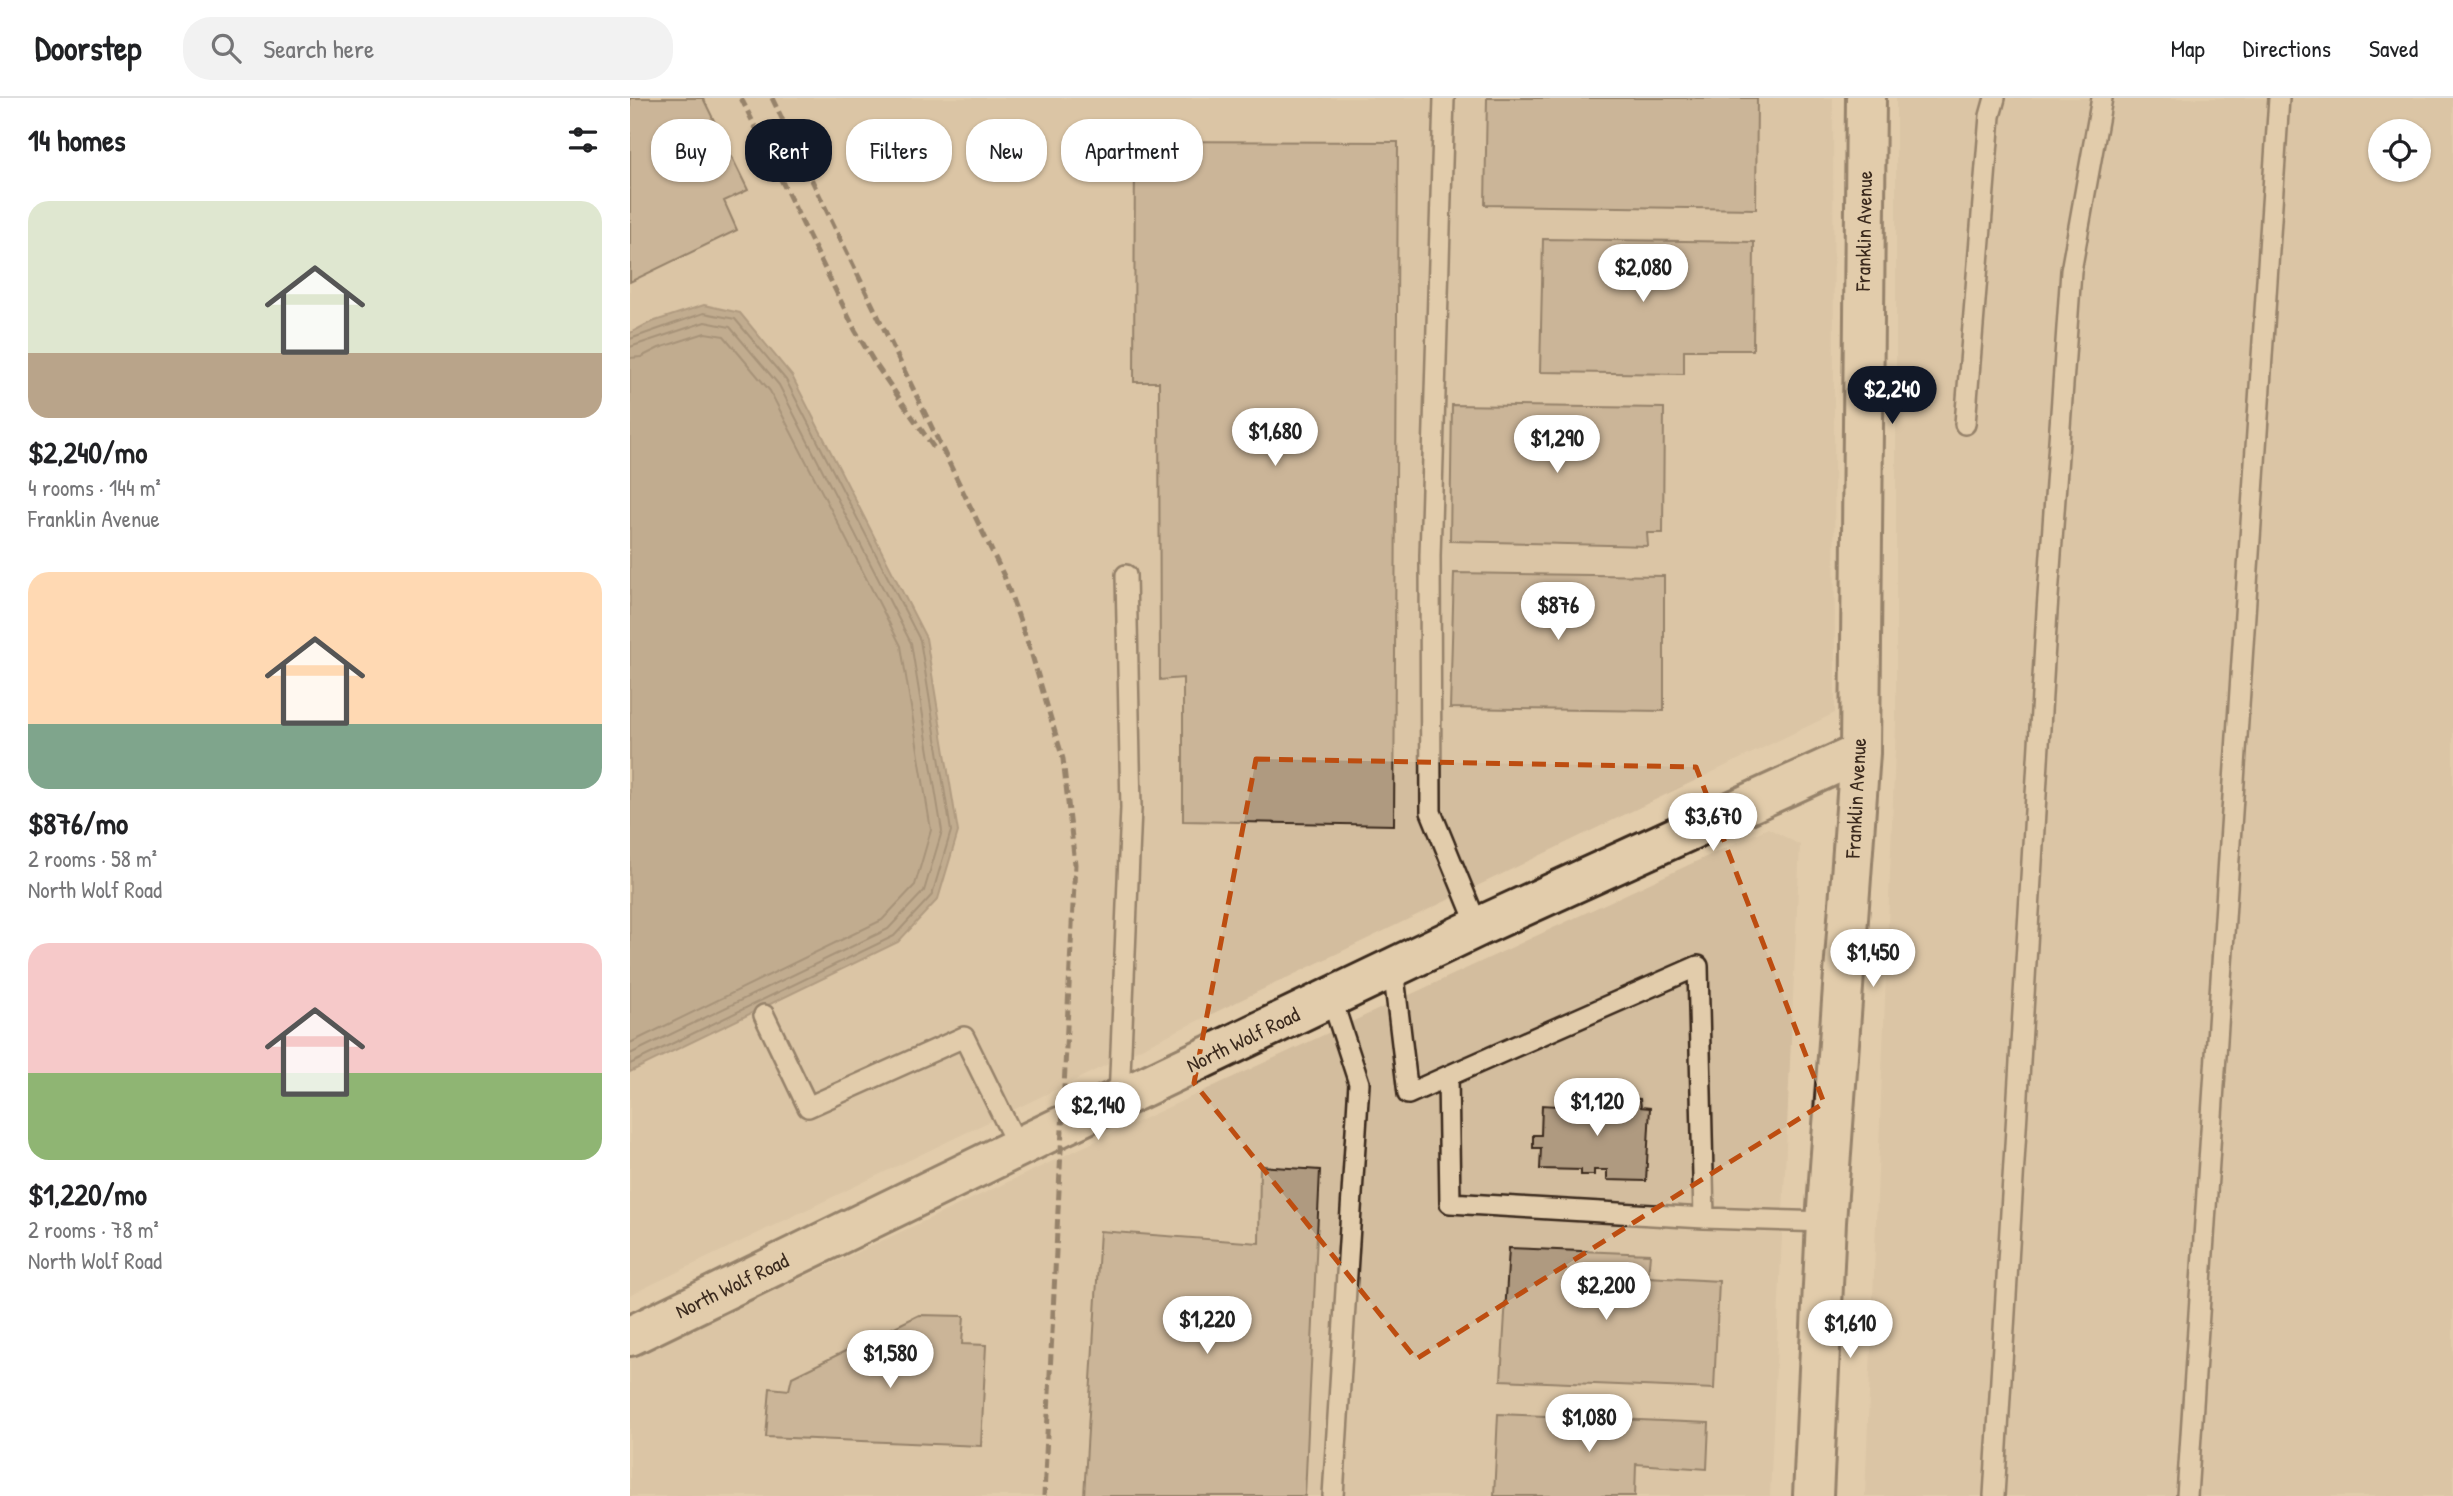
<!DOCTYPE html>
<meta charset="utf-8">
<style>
body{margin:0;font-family:"Patrick Hand",sans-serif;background:#f2f2f2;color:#202124;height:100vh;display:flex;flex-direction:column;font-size:26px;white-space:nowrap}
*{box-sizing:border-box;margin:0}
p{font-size:23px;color:#757577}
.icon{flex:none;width:38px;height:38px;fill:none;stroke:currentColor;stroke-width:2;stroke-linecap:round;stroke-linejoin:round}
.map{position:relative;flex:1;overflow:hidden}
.side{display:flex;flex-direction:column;background:#fff;width:630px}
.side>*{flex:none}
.banner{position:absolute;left:21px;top:21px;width:665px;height:63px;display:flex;gap:14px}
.controls{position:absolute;left:1738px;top:21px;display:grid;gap:14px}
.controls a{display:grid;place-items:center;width:63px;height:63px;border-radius:50%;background:#fff;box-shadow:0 2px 5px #0004;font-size:35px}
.price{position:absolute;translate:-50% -60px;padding:0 16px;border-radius:24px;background:#fff;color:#222;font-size:23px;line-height:46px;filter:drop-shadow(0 2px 4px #0008)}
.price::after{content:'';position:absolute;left:50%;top:42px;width:21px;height:16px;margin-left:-10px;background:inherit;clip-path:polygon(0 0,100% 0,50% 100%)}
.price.current{background:#111827;color:#fff}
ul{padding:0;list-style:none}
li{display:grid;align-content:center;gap:14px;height:371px;padding:0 28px}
li span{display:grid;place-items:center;height:217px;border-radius:21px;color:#555}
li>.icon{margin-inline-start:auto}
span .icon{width:126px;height:126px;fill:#fffc;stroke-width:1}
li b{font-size:30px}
h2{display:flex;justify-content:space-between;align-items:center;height:84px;padding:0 28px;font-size:30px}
.tag{padding:0 24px;border-radius:28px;background:#fff;box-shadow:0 2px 5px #0004;font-size:24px;line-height:63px}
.tag.current{background:#111827;color:#fff}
header{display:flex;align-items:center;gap:42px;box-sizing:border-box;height:98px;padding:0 35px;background:#fff;border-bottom:2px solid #e0e0e0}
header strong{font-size:33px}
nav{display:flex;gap:38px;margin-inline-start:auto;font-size:24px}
.search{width:490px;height:63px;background:#f2f2f2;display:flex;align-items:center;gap:18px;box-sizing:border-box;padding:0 24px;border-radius:28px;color:#757577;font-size:26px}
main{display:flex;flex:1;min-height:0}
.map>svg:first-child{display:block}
.built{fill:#d3bd9e;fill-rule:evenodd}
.water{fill:#9a866e;stroke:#74614e;stroke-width:2}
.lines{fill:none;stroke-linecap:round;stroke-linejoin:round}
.shore{stroke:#614f3e;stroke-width:2}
.building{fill:#af9a80;stroke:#3b2a1e;stroke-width:2}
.service-casing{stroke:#3b2a1e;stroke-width:24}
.secondary-casing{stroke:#3b2a1e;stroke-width:44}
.service{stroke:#e2ccab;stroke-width:19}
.secondary{stroke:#e2ccab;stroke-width:38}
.rail{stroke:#3b2a1e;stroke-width:5;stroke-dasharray:10 5;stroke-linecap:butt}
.marked{fill:none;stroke:#bd4d10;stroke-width:5;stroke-dasharray:14 9;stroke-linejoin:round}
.labels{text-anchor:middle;stroke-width:7;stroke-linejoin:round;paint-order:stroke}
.street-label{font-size:21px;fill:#3b2a1e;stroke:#e2ccab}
</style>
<header>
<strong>Doorstep</strong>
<div class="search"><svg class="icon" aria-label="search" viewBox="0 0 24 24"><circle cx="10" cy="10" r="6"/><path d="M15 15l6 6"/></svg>Search here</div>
<nav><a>Map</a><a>Directions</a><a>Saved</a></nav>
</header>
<main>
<section class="side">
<h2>14 homes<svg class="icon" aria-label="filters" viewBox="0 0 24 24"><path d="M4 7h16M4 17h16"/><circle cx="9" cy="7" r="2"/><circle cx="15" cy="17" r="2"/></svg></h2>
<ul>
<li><span style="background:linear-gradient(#dfe7d0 70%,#b9a48a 0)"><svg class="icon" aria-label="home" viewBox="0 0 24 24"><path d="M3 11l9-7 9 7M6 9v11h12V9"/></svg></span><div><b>$2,240/mo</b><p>4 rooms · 144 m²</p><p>Franklin Avenue</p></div></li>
<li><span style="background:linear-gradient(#ffd9b3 70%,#7fa58c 0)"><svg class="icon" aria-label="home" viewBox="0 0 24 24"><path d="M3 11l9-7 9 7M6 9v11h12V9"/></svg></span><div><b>$876/mo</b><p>2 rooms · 58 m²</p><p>North Wolf Road</p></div></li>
<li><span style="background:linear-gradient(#f6c9c9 60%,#8fb573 0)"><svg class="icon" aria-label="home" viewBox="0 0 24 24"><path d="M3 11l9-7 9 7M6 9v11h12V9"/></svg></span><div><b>$1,220/mo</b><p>2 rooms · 78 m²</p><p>North Wolf Road</p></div></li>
</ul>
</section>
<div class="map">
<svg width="1823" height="1398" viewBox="0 0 1823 1398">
<rect width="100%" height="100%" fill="#e2ccab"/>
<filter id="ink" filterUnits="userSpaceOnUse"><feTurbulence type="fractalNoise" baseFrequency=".0143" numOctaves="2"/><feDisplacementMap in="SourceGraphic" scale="14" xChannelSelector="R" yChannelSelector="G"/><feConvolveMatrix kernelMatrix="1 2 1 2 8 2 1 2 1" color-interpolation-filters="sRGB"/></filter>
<g filter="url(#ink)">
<path class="built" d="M0,0H1203L1205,615L0,1197Z
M1266,0H1823V1398H1235L1266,627ZM1750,33H1788V72H1750Z
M1138,730L1170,747L1140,1398H0V1260Z"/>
<path class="water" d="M74,207L110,215L162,278L296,540L328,734L308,801L268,844L0,974V235L19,225Z"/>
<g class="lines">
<path class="shore" d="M0,241L74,215L105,221L156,282L290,542L321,733L302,797L264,838L0,966
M0,249L75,224L100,229L149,287L281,545L312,733L294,793L258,831L0,956
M0,260L11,259L29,250L75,235L94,238L140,293L271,548L301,732L285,787L252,822L0,945"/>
</g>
<path class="building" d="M0,0H73L118,92L94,103L107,132L0,184Z
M857,0H1127L1126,111L855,107Z
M505,43L768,44L764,727L553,723V580L530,582L529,284H504Z
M913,141L1124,144L1123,252H1054V276L910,274Z
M822,307L1034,310L1033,435H1017L1018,448L820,443Z
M824,475L1034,478V613L820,610Z
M961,997L1010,1001L1011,1009L1020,1010L1016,1083L977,1082V1072H964V1077H951V1072L910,1071L911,1050H903V1037H911L912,1007L961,1010Z
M630,1068L690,1072L675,1398H454L470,1133L629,1145Z
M879,1150L1020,1156L1018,1179L1089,1183L1084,1291L871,1282Z
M289,1217L334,1218L332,1246L356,1247L351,1348L136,1339L140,1290L159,1292L162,1279Z
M868,1316L1079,1325L1077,1371L1006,1366L1005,1398H864Z"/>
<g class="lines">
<defs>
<path id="service" d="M814,0L800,458L801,714L848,829
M1335,326L1360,18L1365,0
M763,870L778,996L818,978L820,1105L1074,1120L1196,1124
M701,899L729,985L703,1398
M134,917L178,1009L334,939L388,1049
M818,978L1068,868L1074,1120
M489,1001L501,710L496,477
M1364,1398L1417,513L1441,173L1472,0
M1557,1398L1649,0"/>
<path id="secondary" d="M0,1238L432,1028L848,829L1230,655
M1183,1398L1196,1124L1230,655L1236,0"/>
</defs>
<use href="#service" class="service-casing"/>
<use href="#secondary" class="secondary-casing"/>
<use href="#service" class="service"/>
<use href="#secondary" class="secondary"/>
<path class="rail" d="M111,0L225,232L244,264L304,350
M142,0L374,478L401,554L433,661L445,766L414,1398"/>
</g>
</g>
<path d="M0 0H1823V1398H0ZM626,661L1066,669L1194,1005L786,1261L564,985Z" fill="#e2ccab" fill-opacity=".55" fill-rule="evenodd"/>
<path class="marked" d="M626,661L1066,669L1194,1005L786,1261L564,985Z"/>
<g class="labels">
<g class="street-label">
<text transform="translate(1234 133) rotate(-89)" y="7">Franklin Avenue</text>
<text transform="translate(1226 700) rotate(-87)" y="7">Franklin Avenue</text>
<text transform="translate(613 942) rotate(-26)" y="7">North Wolf Road</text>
<text transform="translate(102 1188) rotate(-26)" y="7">North Wolf Road</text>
</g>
</g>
</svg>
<div class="controls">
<a><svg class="icon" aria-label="locate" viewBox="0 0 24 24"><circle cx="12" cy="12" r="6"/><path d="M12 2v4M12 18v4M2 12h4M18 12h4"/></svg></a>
</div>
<b class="price" style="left:1013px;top:206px">$2,080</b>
<b class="price current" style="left:1262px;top:328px">$2,240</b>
<b class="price" style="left:645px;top:370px">$1,680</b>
<b class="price" style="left:927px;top:377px">$1,290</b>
<b class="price" style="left:928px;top:544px">$876</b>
<b class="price" style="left:1083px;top:755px">$3,670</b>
<b class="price" style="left:1243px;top:891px">$1,450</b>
<b class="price" style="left:967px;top:1040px">$1,120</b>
<b class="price" style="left:468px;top:1044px">$2,140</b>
<b class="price" style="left:976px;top:1224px">$2,200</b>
<b class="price" style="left:577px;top:1258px">$1,220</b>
<b class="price" style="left:1220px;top:1262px">$1,610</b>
<b class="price" style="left:260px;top:1292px">$1,580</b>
<b class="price" style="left:959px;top:1356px">$1,080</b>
<div class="banner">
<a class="tag">Buy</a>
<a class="tag current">Rent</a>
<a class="tag">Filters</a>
<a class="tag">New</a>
<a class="tag">Apartment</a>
</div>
</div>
</main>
